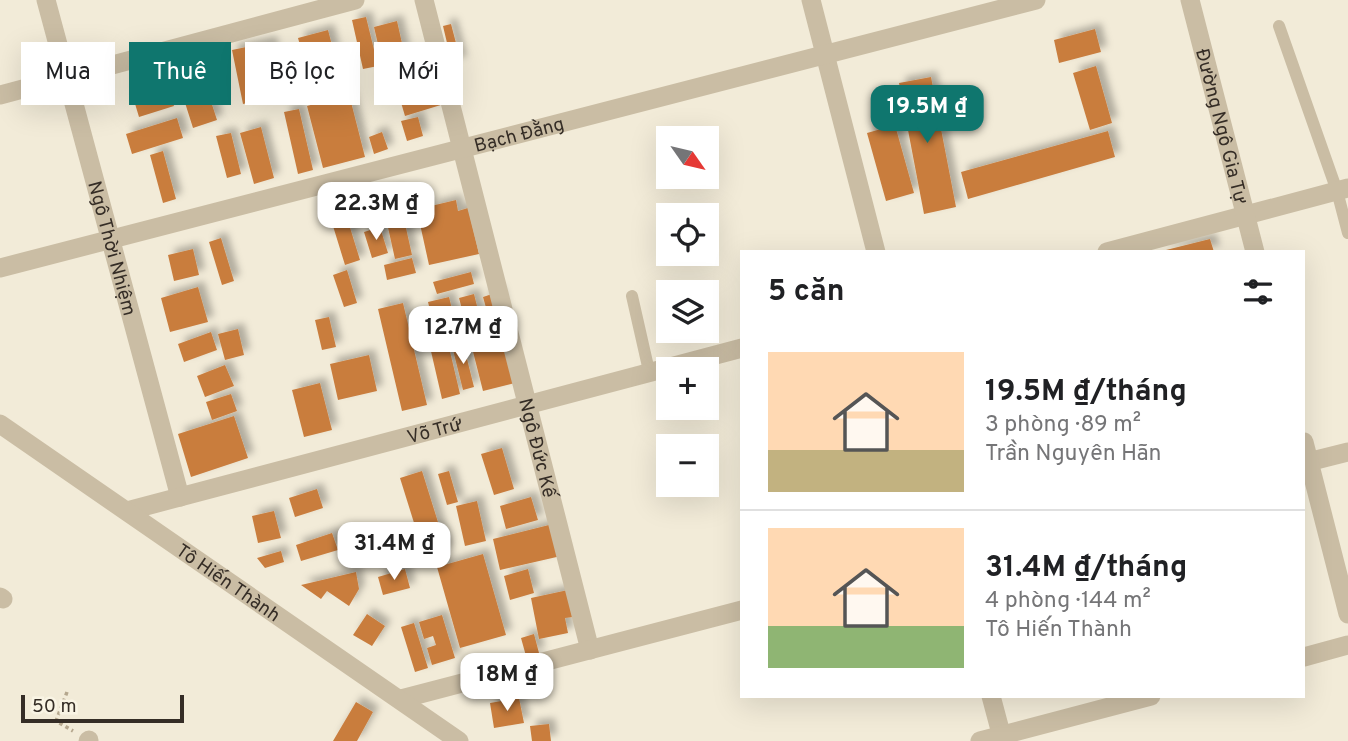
<!DOCTYPE html>
<html lang="vi">
<meta charset="utf-8">
<style>
body{margin:0;font-family:Overpass,sans-serif;background:#f6f6f6;color:#202124;height:100vh;display:flex;flex-direction:column;font-size:26px;white-space:nowrap}
*{box-sizing:border-box;margin:0}
p{font-size:23px;color:#757577}
.icon{flex:none;width:38px;height:38px;fill:none;stroke:currentColor;stroke-width:2;stroke-linecap:round;stroke-linejoin:round}
.map{position:relative;flex:1;overflow:hidden}
.panel{position:absolute;left:740px;top:250px;width:565px;height:448px;display:flex;flex-direction:column;background:#fff;border-radius:0px;box-shadow:0 7px 28px #0002}
.panel>*{flex:none}
.hud{position:absolute;left:21px;top:42px;width:614px;height:63px;display:flex;gap:14px}
.needle{width:46px;rotate:124deg}
.buttons{position:absolute;left:656px;top:126px;display:grid;gap:14px}
.buttons a{display:grid;place-items:center;width:63px;height:63px;border-radius:0px;background:#fff;box-shadow:0 7px 28px #0002;font-size:35px}
.scale{position:absolute;left:21px;bottom:18px;width:163px;box-sizing:border-box;padding-left:7px;border:4px solid #352d26;border-top:0;font-size:19px;line-height:24px;white-space:nowrap;color:#352d26;-webkit-text-stroke:5px #f9f4e4;paint-order:stroke}
.price{position:absolute;translate:-50% -60px;padding:0 16px;border-radius:14px;background:#fff;color:#222;font-size:23px;line-height:46px;filter:drop-shadow(0 2px 4px #0008)}
.price::after{content:'';position:absolute;left:50%;top:42px;width:21px;height:16px;margin-left:-10px;background:inherit;clip-path:polygon(0 0,100% 0,50% 100%)}
.price.current{background:#0f766e;color:#fff}
ul{padding:0;list-style:none}
li{display:flex;align-items:center;gap:21px;height:175px;padding:0 28px}
li+li{border-top:2px solid #e0e0e0}
li span{display:grid;place-items:center;flex:none;width:196px;height:140px;border-radius:0px;color:#555}
li>.icon{margin-inline-start:auto}
span .icon{width:84px;height:84px;fill:#fffc;stroke-width:1}
li b{font-size:30px}
h2{display:flex;justify-content:space-between;align-items:center;height:84px;padding:0 28px;font-size:30px}
.tag{padding:0 24px;border-radius:0px;background:#fff;box-shadow:0 7px 28px #0002;font-size:24px;line-height:63px}
.tag.current{background:#0f766e;color:#fff}
.map>svg:first-child{display:block}
.building{fill:#c97d3e;filter:url(#shadow)}
.lines{fill:none;stroke-linecap:round;stroke-linejoin:round}
.path{stroke:#b5a78e;stroke-width:3.5;stroke-dasharray:3.5 3.5;stroke-linecap:butt}
.service{stroke:#cabda4;stroke-width:12}
.minor{stroke:#cabda4;stroke-width:19}
.tertiary{stroke:#cabda4;stroke-width:19}
.labels{text-anchor:middle;stroke-width:7;stroke-linejoin:round;paint-order:stroke}
.street-label{font-size:19px;fill:#352d26;stroke:#f9f4e4}
</style>
<div class="map">
<svg width="1348" height="741" viewBox="0 0 1348 741">
<defs>
<filter id="shadow"><feDropShadow dx="6" dy="-6" stdDeviation="3.5" flood-color="#0004"/></filter>
</defs>
<rect width="100%" height="100%" fill="#f2ebd8"/>
<path class="building" d="M366,17L378,66L363,69L352,20Z
M397,21L406,61L383,66L374,27Z
M451,24L461,62L452,64L443,26Z
M1095,29L1101,52L1059,63L1054,40Z
M328,30L343,87L314,95L298,38Z
M271,42L283,95L243,104L232,50Z
M430,60L444,104L405,116L392,72Z
M198,61L217,120L193,128L174,68Z
M1096,66L1112,123L1090,130L1073,73Z
M931,77L956,207L924,214L899,83Z
M168,86L174,106L139,117L133,97Z
M349,94L365,157L323,168L307,106Z
M299,109L313,170L298,174L284,112Z
M418,117L423,136L407,141L401,121Z
M177,118L183,138L132,154L126,134Z
M895,125L914,193L886,201L867,133Z
M261,127L274,178L254,184L240,133Z
M1108,131L1115,157L968,199L961,172Z
M382,132L388,149L374,154L369,137Z
M231,133L241,174L227,178L216,136Z
M163,151L176,199L163,203L150,155Z
M398,192L412,255L395,259L381,196Z
M456,200L458,211L468,208L479,254L429,265L418,215L433,212L431,206Z
M348,221L360,260L345,265L333,226Z
M380,227L388,253L372,258L364,232Z
M221,238L234,281L222,285L209,242Z
M1210,239L1214,252H1162V251Z
M193,249L199,275L174,281L168,255Z
M412,258L416,273L387,280L384,265Z
M347,270L357,303L344,307L333,275Z
M471,272L474,284L437,294L433,282Z
M198,287L208,322L170,332L161,298Z
M498,292L503,311L488,315L483,297Z
M474,294L479,314L464,317L459,298Z
M449,297L455,321L434,326L428,302Z
M403,303L427,405L402,411L378,309Z
M329,317L336,347L322,350L315,320Z
M500,324L515,383L483,391L468,332Z
M238,329L244,355L225,360L218,334Z
M211,332L217,350L184,362L178,344Z
M448,343L460,394L442,399L430,347Z
M463,343L474,387L463,390L452,346Z
M369,355L377,391L338,400L330,364Z
M225,365L234,386L205,397L197,376Z
M320,383L332,430L304,437L292,390Z
M231,394L237,411L212,420L206,402Z
M234,416L248,458L191,477L178,434Z
M502,448L514,489L494,495L481,454Z
M422,471L447,551L425,558L400,478Z
M449,471L458,502L447,505L438,474Z
M317,489L323,508L295,517L289,498Z
M531,497L538,520L506,529L500,506Z
M477,501L486,541L465,546L456,506Z
M274,511L281,538L258,543L252,516Z
M553,524L561,556L500,570L493,539Z
M332,533L338,550L301,561L296,545Z
M281,551L284,562L265,568L257,558Z
M483,554L506,635L460,648L437,567Z
M405,569L410,588L383,595L378,577Z
M528,569L534,593L510,600L504,576Z
M356,572L359,589L349,606L327,591L321,599L301,585Z
M568,590L573,617L565,618L568,633L539,639L531,598Z
M367,614L385,626L372,646L353,635Z
M442,615L455,658L432,665L427,648L436,645L433,636L424,639L419,622Z
M414,623L428,668L415,672L401,627Z
M534,634L539,653L526,656L521,638Z
M519,698L524,723L494,728L490,703Z
M356,702L373,712L357,741H333Z
M549,724L551,741H532L530,726Z"/>
<g class="lines">
<path class="path" d="M67,692L56,721L73,731"/>
<path class="service" d="M1279,26L1337,191L1348,233
M632,296L649,371"/>
<g class="minor">
<path id="s1" d="M46,0L180,497"/>
<path id="s2" d="M424,0L590,650"/>
<path d="M811,0L876,252"/>
<path d="M0,95L355,0"/>
<path d="M1107,252L1348,188"/>
<path id="s3" d="M0,268L1036,0"/>
<path d="M1304,463L1348,452"/>
<path id="s4" d="M127,511L742,348"/>
<path d="M0,597L3,599"/>
<path d="M1304,657L1348,645"/>
<path d="M991,696L1003,741"/>
<path d="M401,699L742,610"/>
<path d="M88,741L89,740"/>
<path d="M980,741L1151,696"/>
</g>
<g class="tertiary">
<path id="s5" d="M1190,0L1255,252"/>
<path id="s6" d="M0,424L459,741"/>
<path d="M1304,442L1348,614"/>
</g>
</g>
<g class="labels">
<g class="street-label">
<text dy="7" stroke="none"><textPath href="#s5" startOffset="130">Đường Ngô Gia Tự</textPath></text>
<text dy="7" stroke="none"><textPath href="#s3" startOffset="536">Bạch Đằng</textPath></text>
<text dy="7" stroke="none"><textPath href="#s1" startOffset="257">Ngô Thời Nhiệm</textPath></text>
<text dy="7" stroke="none"><textPath href="#s4" startOffset="318">Võ Trứ</textPath></text>
<text dy="7" stroke="none"><textPath href="#s2" startOffset="462">Ngô Đức Kế</textPath></text>
<text dy="7" stroke="none"><textPath href="#s6" startOffset="278">Tô Hiến Thành</textPath></text>
</g>
</g>
</svg>
<div class="buttons">
<a><svg class="needle" viewBox="-14 -14 28 28"><path d="M0-13l5 13h-10z" fill="#e53935"/><path d="M0 13l5-13h-10z" fill="#757577"/></svg></a>
<a><svg class="icon" aria-label="locate" viewBox="0 0 24 24"><circle cx="12" cy="12" r="6"/><path d="M12 2v4M12 18v4M2 12h4M18 12h4"/></svg></a>
<a><svg class="icon" aria-label="layers" viewBox="0 0 24 24"><path d="M12 4l9 5-9 5-9-5zM3 14l9 5 9-5"/></svg></a>
<a>+</a>
<a>−</a>
</div>
<div class="scale">50 m</div>
<b class="price current" style="left:927px;top:145px">19.5M ₫</b>
<b class="price" style="left:376px;top:242px">22.3M ₫</b>
<b class="price" style="left:463px;top:366px">12.7M ₫</b>
<b class="price" style="left:394px;top:582px">31.4M ₫</b>
<b class="price" style="left:507px;top:713px">18M ₫</b>
<div class="hud">
<a class="tag">Mua</a>
<a class="tag current">Thuê</a>
<a class="tag">Bộ lọc</a>
<a class="tag">Mới</a>
</div>
<section class="panel">
<h2>5 căn<svg class="icon" aria-label="filters" viewBox="0 0 24 24"><path d="M4 7h16M4 17h16"/><circle cx="9" cy="7" r="2"/><circle cx="15" cy="17" r="2"/></svg></h2>
<ul>
<li><span style="background:linear-gradient(#ffd9b3 70%,#c2b280 0)"><svg class="icon" aria-label="home" viewBox="0 0 24 24"><path d="M3 11l9-7 9 7M6 9v11h12V9"/></svg></span><div><b>19.5M ₫/tháng</b><p>3 phòng · 89 m²</p><p>Trần Nguyên Hãn</p></div></li>
<li><span style="background:linear-gradient(#ffd9b3 70%,#8fb573 0)"><svg class="icon" aria-label="home" viewBox="0 0 24 24"><path d="M3 11l9-7 9 7M6 9v11h12V9"/></svg></span><div><b>31.4M ₫/tháng</b><p>4 phòng · 144 m²</p><p>Tô Hiến Thành</p></div></li>
</ul>
</section>
</div>
